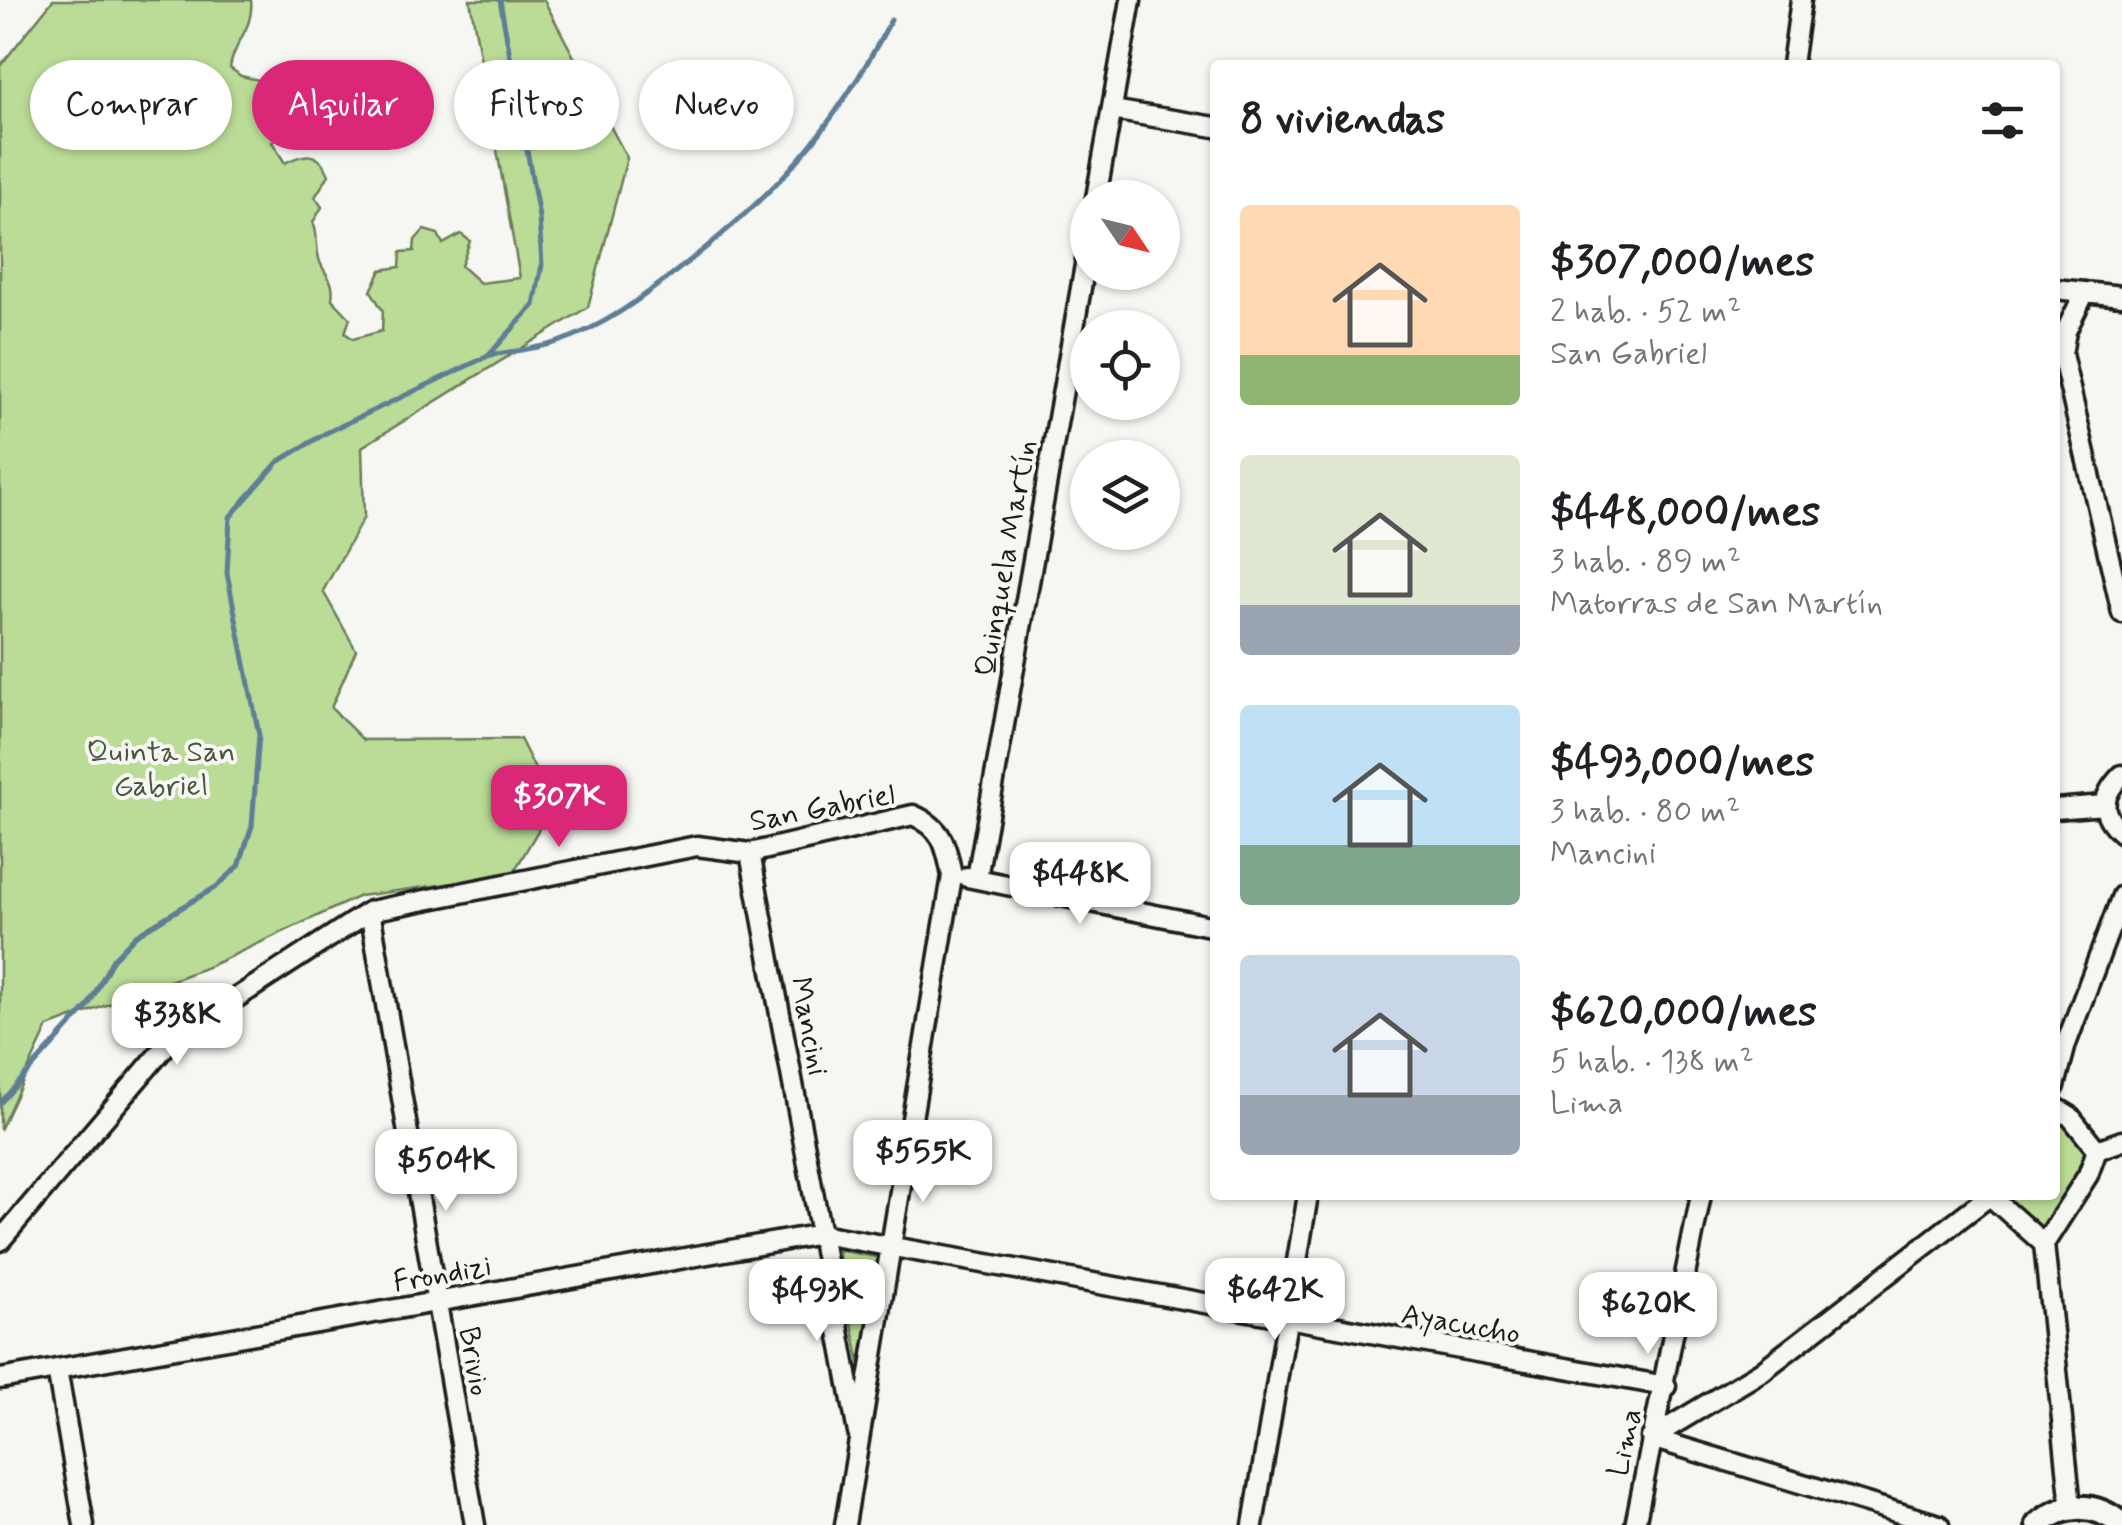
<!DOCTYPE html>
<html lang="es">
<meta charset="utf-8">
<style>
body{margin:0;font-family:Mynerve,sans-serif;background:#f2f2f2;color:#202124;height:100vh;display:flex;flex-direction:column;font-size:38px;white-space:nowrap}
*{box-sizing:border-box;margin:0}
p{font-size:32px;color:#757577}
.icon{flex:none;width:55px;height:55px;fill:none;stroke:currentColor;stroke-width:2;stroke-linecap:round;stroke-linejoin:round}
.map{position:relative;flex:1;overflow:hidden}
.details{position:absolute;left:1210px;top:60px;width:850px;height:1140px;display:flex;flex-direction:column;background:#fff;border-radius:10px;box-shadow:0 2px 8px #0004}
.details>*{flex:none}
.hud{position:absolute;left:30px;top:60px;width:950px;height:90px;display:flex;gap:20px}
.needle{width:65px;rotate:125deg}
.tools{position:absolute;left:1070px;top:180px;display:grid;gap:20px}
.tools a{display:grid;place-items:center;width:110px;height:110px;border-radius:50%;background:#fff;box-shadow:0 2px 8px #0004;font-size:50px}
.price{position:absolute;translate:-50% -85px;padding:0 22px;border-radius:20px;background:#fff;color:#222;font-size:32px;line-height:65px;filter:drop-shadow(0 2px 5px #0008)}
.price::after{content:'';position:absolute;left:50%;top:60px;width:30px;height:22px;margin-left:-15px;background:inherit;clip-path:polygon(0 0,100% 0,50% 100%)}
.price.selected{background:#db2777;color:#fff}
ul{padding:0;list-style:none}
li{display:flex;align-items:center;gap:30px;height:250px;padding:0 30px}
li span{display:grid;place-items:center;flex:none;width:280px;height:200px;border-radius:10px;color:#555}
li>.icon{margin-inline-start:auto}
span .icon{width:120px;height:120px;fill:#fffc;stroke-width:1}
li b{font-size:42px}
h2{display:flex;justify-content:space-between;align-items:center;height:120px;padding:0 30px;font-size:42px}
.tag{padding:0 35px;border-radius:45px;background:#fff;box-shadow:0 2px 8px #0004;font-size:35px;line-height:90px}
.tag.selected{background:#db2777;color:#fff}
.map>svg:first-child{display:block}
.green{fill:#badc96;stroke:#6b7c59;stroke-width:2.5}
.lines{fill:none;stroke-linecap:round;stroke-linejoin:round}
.stream{stroke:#5d7e95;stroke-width:5}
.street-casing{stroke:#1c1c1c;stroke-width:25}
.secondary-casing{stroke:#1c1c1c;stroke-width:30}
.street{stroke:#f6f6f2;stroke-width:18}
.secondary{stroke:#f6f6f2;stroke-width:22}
.labels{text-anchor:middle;stroke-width:8;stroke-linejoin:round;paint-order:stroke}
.street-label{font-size:30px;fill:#1c1c1c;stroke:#f6f6f2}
.park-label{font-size:30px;fill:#4b5641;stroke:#f6f6f2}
</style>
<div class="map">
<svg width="2122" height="1525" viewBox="0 0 2122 1525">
<rect width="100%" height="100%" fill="#f6f6f2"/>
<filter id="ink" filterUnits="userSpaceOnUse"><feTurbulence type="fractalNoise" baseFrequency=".01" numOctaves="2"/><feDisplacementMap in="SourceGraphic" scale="20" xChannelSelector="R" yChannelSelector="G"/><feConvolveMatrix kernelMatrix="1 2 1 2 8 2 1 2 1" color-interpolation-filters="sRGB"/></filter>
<g filter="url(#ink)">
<path class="green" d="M53,0H251C254,30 233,42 230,68L241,76L259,80L261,91L272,86L295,103L297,125L272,142L285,163C306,152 319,151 329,175L315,197L322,207L313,222C319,235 315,250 320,262C326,277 335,280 332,299L350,318L345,333L353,339L382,331L383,311L371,291L381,270L400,267L401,252L414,251L415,240L424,230L438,234L443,244L461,234L470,241L461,266L480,283L520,278L470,0H544L627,158L588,307L362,447L364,517L323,591L356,650L331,708L363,740L520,739L553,805L512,875L360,896L210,966L48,1027L0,1130V66Z
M2055,1116L2086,1149L2088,1161L2043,1234L1996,1195H2055Z
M838,1250L880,1258L861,1370Z"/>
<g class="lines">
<path class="stream" d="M491,355C513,351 537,349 558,342C603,327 639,300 675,272C775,196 833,131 891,20
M0,1103L88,1006L113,959L136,935L216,887L239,866L252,826L259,735L227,573L230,517L278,462L326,433L488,356L534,305L542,265L539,217L500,0"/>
<defs>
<path id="street" d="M1792,65L1801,0
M1112,110L1215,127
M1096,198L1131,0
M2055,289L2122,296
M2085,292L2066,331L2062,354L2122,613
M2122,775C2101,796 2099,814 2122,833
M2055,809L2104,805
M750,853L858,1433
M967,877L1215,927
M977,878L1088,248
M370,911L475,1525
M2055,1086L2066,1044L2122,896
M2097,1150L2122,1141
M1989,1195L2044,1244L2088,1175L2097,1150L2070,1116L2055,1107
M0,1241L170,1041L370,911L697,846L750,853L913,815C943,828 946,845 952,876L845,1525
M2044,1244L2071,1507
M57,1369L84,1525
M0,1379L821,1234L1666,1386
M1651,1438L1762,1371L1989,1196
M1651,1438L1939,1525
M1253,1525L1308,1195
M1635,1525L1701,1195"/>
<path id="secondary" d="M2038,1525C2064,1502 2096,1502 2122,1525"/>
</defs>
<use href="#street" class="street-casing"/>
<use href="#secondary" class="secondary-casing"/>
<use href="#street" class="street"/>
<use href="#secondary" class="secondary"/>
</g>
</g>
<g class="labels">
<g class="street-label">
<text transform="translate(1005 558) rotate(-80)" y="10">Quinquela Martín</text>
<text transform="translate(822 807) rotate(-11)" y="10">San Gabriel</text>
<text transform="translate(810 1026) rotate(79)" y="10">Mancini</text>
<text transform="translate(442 1273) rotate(-10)" y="10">Frondizi</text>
<text transform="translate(1461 1323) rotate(10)" y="10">Ayacucho</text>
<text transform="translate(475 1361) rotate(80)" y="10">Brivio</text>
<text transform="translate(1624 1442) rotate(-77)" y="10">Lima</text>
</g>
<g class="park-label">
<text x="161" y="761">Quinta San<tspan x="161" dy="34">Gabriel</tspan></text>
</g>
</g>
</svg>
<div class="tools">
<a><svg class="needle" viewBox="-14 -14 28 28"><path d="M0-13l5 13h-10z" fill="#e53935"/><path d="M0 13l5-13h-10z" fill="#757577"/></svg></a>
<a><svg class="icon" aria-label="locate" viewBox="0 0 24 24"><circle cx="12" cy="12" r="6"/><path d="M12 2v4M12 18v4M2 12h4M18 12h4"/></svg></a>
<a><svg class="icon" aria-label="layers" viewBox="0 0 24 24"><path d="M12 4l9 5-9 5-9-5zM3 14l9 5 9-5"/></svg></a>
</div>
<b class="price selected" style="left:559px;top:850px">$307K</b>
<b class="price" style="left:1080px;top:927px">$448K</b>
<b class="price" style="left:177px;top:1068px">$338K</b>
<b class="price" style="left:923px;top:1205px">$555K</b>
<b class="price" style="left:446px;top:1214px">$504K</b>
<b class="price" style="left:1275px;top:1343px">$642K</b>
<b class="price" style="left:817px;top:1344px">$493K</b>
<b class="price" style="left:1648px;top:1357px">$620K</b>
<div class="hud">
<a class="tag">Comprar</a>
<a class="tag selected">Alquilar</a>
<a class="tag">Filtros</a>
<a class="tag">Nuevo</a>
</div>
<section class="details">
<h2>8 viviendas<svg class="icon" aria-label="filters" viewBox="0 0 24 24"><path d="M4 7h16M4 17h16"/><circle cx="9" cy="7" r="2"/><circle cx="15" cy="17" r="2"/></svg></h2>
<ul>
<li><span style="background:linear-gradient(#ffd9b3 75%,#8fb573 0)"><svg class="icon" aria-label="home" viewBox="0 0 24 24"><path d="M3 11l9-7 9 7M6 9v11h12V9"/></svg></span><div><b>$307,000/mes</b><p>2 hab. · 52 m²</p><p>San Gabriel</p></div></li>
<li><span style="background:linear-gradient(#dfe7d0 75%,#9aa5b1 0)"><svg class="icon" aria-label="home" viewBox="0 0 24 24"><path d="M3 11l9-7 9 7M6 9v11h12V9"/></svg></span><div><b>$448,000/mes</b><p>3 hab. · 89 m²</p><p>Matorras de San Martín</p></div></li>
<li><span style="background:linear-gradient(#bfe0f5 70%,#7fa58c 0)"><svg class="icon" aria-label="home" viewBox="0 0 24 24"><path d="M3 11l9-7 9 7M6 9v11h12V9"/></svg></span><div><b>$493,000/mes</b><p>3 hab. · 80 m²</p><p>Mancini</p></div></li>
<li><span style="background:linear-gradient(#c9d6e8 70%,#9aa5b1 0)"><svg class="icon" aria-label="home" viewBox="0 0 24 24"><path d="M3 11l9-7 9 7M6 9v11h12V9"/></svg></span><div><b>$620,000/mes</b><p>5 hab. · 138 m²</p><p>Lima</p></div></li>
</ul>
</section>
</div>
